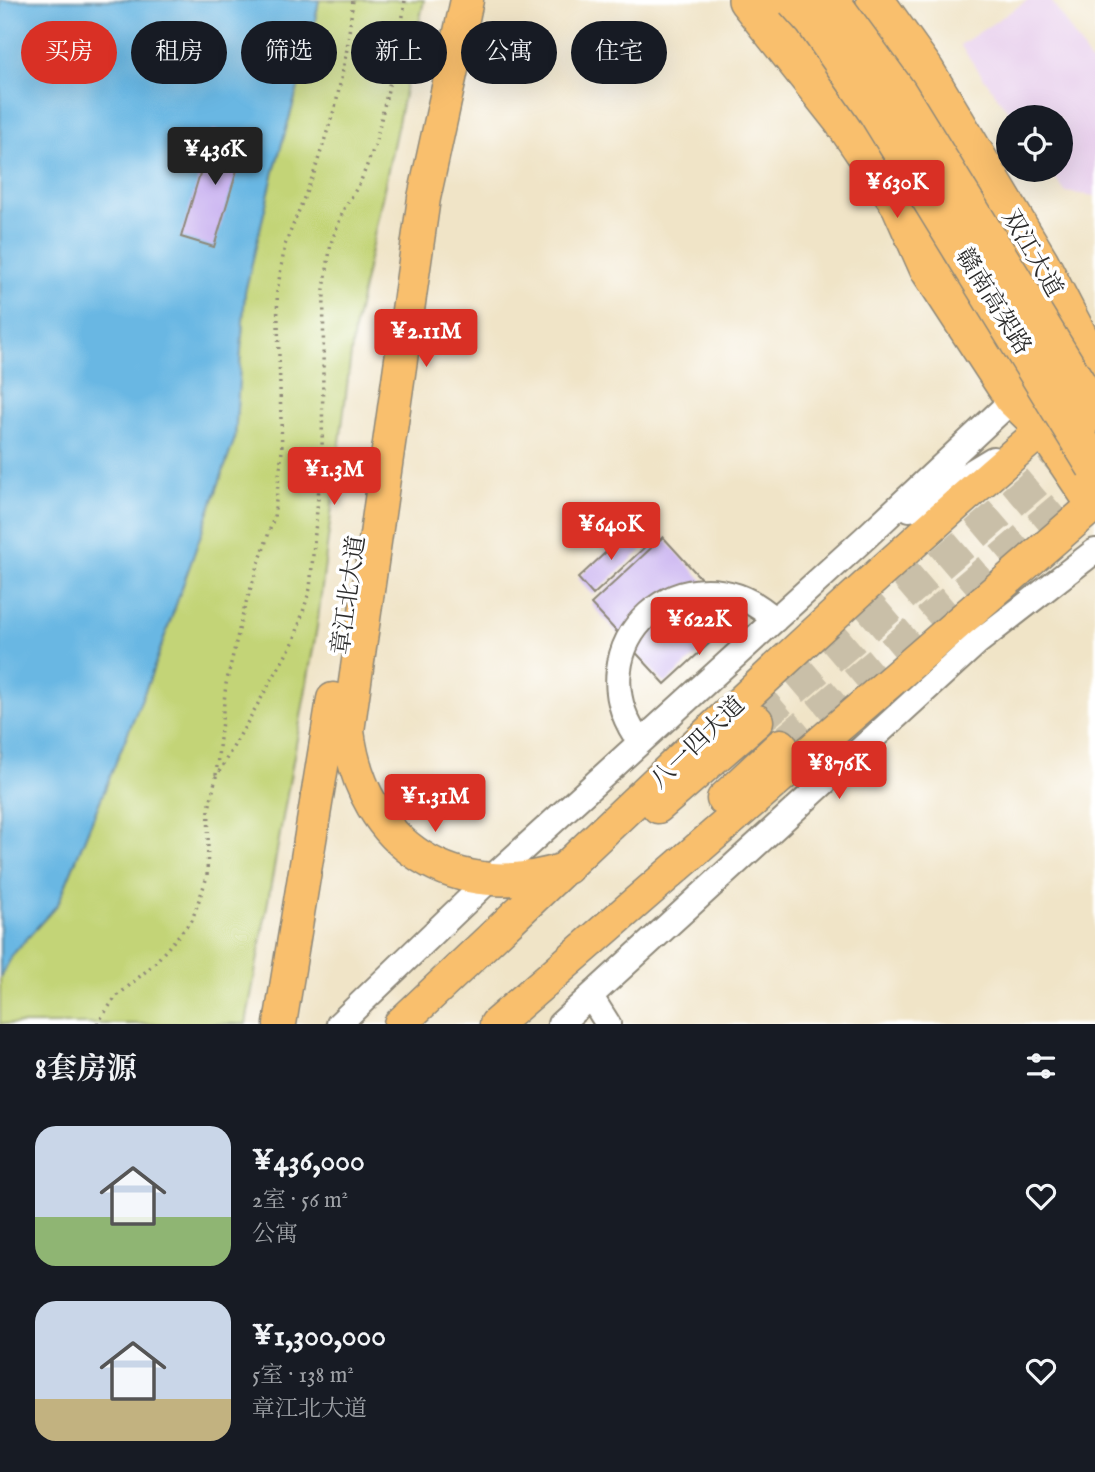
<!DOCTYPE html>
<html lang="zh">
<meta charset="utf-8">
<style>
body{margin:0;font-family:"IM FELL English","Noto Serif SC",serif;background:#20242c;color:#f1f3f6;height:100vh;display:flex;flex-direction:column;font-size:26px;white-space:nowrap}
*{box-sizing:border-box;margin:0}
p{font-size:23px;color:#9ea1a6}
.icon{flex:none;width:38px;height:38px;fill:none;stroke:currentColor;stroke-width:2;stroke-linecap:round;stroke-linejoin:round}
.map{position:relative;height:1024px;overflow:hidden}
.details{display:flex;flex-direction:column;background:#171b24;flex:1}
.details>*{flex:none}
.hud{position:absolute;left:21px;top:21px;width:700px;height:63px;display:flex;gap:14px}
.buttons{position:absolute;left:996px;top:105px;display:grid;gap:14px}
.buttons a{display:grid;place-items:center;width:77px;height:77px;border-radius:50%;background:#171b24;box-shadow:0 7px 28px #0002;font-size:35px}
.price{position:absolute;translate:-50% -60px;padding:0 16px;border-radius:7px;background:#d93025;color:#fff;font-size:23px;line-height:46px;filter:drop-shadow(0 2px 4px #0008)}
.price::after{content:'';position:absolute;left:50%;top:42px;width:21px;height:16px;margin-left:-10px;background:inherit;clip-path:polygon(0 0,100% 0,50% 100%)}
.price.on{background:#222;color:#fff}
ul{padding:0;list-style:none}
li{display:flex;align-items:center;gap:21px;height:175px;padding:0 35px}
li span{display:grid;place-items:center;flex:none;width:196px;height:140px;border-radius:21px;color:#555}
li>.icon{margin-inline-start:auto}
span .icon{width:84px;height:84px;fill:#fffc;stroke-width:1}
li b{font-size:30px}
h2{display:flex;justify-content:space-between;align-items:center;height:84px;padding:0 35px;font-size:30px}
.chip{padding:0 24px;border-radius:32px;background:#171b24;box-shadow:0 7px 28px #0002;font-size:24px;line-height:63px}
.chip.on{background:#d93025;color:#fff}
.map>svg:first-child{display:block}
.built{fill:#e9d2ed}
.green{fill:#c3d477;stroke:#778051;stroke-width:2}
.water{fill:#69b7e3;stroke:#4a7187;stroke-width:2}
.building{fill:#c6adef}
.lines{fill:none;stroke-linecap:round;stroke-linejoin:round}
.major-tunnel{stroke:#c9bfa8;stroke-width:32;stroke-dasharray:32 16;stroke-linecap:butt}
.minor-casing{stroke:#8e8879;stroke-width:28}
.major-casing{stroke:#8e8879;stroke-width:35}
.highway-casing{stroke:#8e8879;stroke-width:40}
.path{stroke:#8e8879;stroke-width:3.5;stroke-dasharray:2 5;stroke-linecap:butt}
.minor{stroke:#fff;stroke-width:24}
.major{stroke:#f9bf6d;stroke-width:32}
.highway{stroke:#f9bf6d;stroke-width:37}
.highway-bridge-casing{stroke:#8e8879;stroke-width:40;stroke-linecap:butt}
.highway-bridge{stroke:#f9bf6d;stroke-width:37}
.labels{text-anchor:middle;stroke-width:7;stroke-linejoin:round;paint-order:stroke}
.street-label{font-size:24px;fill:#2b2b2b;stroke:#fff}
</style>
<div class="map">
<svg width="1095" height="1024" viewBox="0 0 1095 1024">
<rect width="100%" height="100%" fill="#fff"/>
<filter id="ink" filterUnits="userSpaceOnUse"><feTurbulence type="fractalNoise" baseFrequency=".0143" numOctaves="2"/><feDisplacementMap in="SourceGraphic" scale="14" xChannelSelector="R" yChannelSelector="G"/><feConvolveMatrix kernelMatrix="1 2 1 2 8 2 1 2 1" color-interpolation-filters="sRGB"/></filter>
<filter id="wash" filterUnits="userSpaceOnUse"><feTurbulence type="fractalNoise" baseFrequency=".00686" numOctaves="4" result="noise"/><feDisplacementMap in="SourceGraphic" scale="28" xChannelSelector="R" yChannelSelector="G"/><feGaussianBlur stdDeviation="1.57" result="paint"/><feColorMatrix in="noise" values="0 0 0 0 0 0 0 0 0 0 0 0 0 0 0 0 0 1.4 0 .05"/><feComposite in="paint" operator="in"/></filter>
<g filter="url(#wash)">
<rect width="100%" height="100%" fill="#f0e4c7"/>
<path class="built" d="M1028,0H1051L1095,68V196L1065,192L1050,170H1060V117H1012L960,45Z"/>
<path class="green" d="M319,0H424L354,330L317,627L246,1024H0V978L13,954L58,904L149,681L235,438L245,292L274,171L311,43Z"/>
<path class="water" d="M0,0H319L311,43L274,171L245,292L235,438L149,681L58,904L13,954L0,978Z"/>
<g id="blocks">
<path class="building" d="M213,130L251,142L243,168L238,167L214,247L181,237Z
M630,530L645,547L593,595L578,578Z
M663,537L737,618L665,684L591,604Z"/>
</g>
</g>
<g filter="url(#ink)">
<use href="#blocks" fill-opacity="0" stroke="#8e8879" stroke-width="2"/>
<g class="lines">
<path class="major-tunnel" d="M757,721L1083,442
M781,745L1095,479"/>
<defs>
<path id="minor" d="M910,509L993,459
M640,742C569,646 687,538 775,620
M591,997L608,1024
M339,1024L489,880L866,537L1024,389
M560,1024L978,642L1095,551"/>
<path id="major" d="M467,0L424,198L348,731C362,846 457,906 567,868
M769,0L798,34L844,95
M723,799L781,745
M658,807L757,721
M280,1024L333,699
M400,1024C619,819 833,607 1062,413
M496,1024L1095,504"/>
<path id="highway" d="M747,0L842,120L900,205L928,268L1013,398L1044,428L1095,504
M875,0L925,70L1040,262L1095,368"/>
</defs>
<use href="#minor" class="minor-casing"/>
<use href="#major" class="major-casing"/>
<use href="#highway" class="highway-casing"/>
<path class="path" d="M216,775L226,684L244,609L274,517L282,451L277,292L285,245L314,173L336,104L347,49L353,0
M97,1024L115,998L153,965L192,920L207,877L209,809L216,777L294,641L310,589L322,453L324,289L331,243L344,209L360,183L375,145L400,39L405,0"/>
<use href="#minor" class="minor"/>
<use href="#major" class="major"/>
<use href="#highway" class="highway"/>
<defs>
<path id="highway-bridge" d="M795,0L813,20L877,112L1095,466
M830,0L898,93L1095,413"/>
</defs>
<use href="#highway-bridge" class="highway-bridge-casing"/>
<use href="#highway-bridge" class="highway-bridge"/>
</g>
</g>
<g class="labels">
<g class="street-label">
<text transform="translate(1033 253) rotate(60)" y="8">双江大道</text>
<text transform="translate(994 301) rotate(58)" y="8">赣南高架路</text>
<text transform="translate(348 595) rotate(-82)" y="8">章江北大道</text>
<text transform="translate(697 742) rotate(-44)" y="8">八一四大道</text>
</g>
</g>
</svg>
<div class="buttons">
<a><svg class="icon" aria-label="locate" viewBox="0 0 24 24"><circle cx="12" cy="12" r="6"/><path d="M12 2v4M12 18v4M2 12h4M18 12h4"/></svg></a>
</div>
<b class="price on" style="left:215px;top:187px">¥436K</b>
<b class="price" style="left:897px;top:220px">¥630K</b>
<b class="price" style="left:426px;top:369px">¥2.11M</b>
<b class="price" style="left:334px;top:507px">¥1.3M</b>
<b class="price" style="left:611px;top:562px">¥640K</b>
<b class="price" style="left:699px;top:657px">¥622K</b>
<b class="price" style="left:839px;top:801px">¥876K</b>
<b class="price" style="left:435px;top:834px">¥1.31M</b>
<div class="hud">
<a class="chip on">买房</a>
<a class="chip">租房</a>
<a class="chip">筛选</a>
<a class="chip">新上</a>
<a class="chip">公寓</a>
<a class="chip">住宅</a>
</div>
</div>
<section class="details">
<h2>8套房源<svg class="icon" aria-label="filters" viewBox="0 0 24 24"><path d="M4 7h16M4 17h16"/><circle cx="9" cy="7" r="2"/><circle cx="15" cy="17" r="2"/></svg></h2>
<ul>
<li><span style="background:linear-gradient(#c9d6e8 65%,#8fb573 0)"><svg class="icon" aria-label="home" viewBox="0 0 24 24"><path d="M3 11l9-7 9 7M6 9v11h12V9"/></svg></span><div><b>¥436,000</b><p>2室 · 56 m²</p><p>公寓</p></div><svg class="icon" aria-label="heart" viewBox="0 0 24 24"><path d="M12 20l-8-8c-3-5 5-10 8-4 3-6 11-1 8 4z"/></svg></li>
<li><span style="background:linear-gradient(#c9d6e8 70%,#c2b280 0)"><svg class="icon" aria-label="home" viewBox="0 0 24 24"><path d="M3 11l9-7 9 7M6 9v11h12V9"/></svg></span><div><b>¥1,300,000</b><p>5室 · 138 m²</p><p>章江北大道</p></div><svg class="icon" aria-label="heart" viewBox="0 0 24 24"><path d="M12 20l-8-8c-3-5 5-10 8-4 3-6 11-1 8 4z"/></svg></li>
</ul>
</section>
